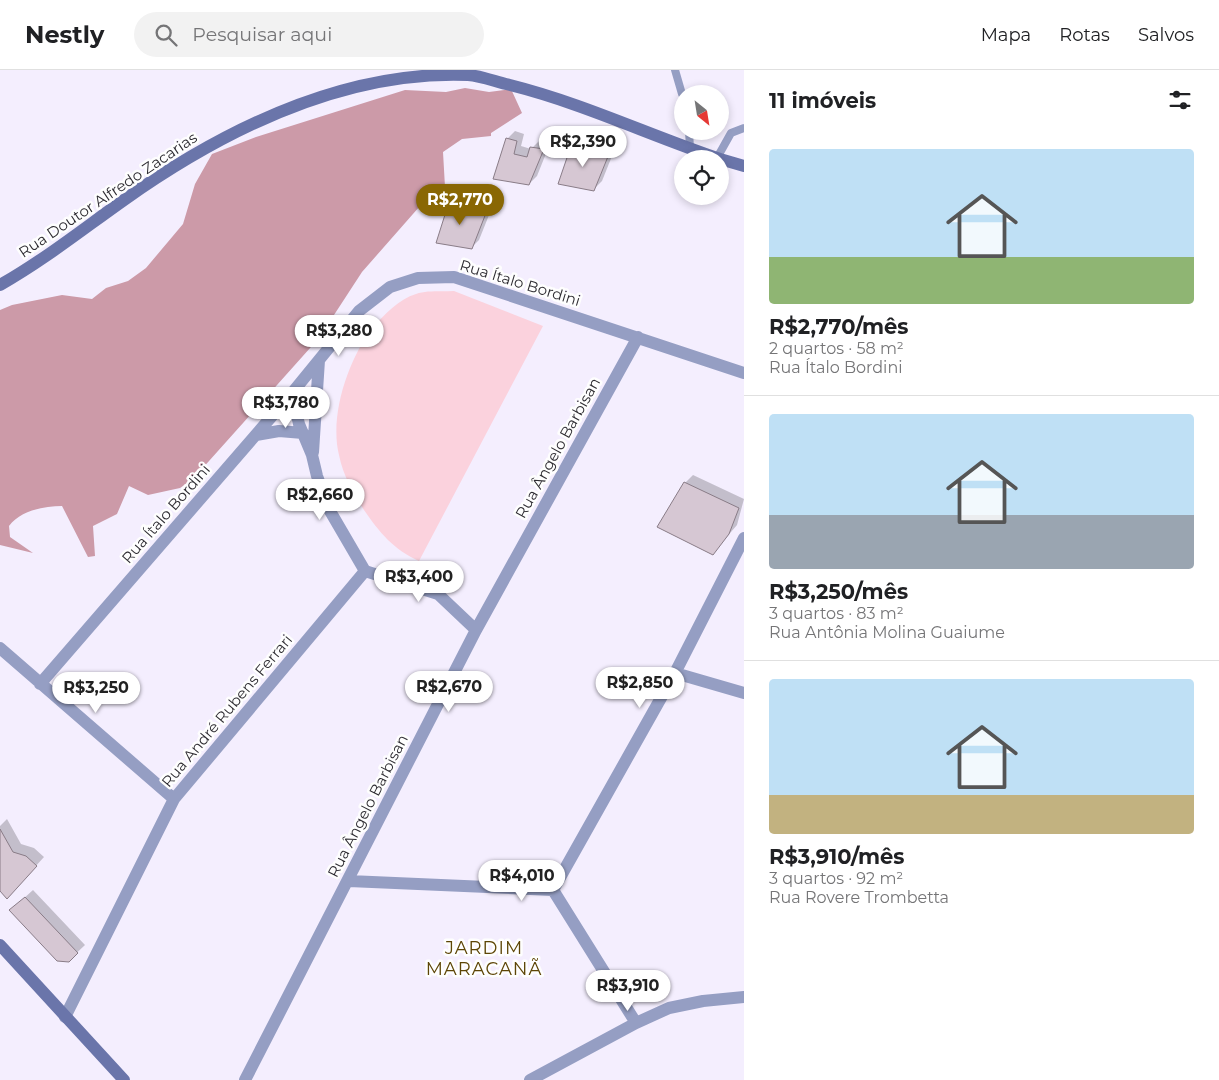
<!DOCTYPE html>
<html lang="pt">
<meta charset="utf-8">
<style>
body{margin:0;font-family:Montserrat,sans-serif;background:#f2f2f2;color:#202124;height:100vh;display:flex;flex-direction:column;font-size:19px;white-space:nowrap}
*{box-sizing:border-box;margin:0}
p{font-size:16px;color:#757577}
.icon{flex:none;width:28px;height:28px;fill:none;stroke:currentColor;stroke-width:2;stroke-linecap:round;stroke-linejoin:round}
.map{position:relative;flex:1;overflow:hidden}
.side{display:flex;flex-direction:column;background:#fff;width:475px}
.side>*{flex:none}
.needle{width:32px;rotate:150deg}
.controls{position:absolute;left:674px;top:15px;display:grid;gap:10px}
.controls a{display:grid;place-items:center;width:55px;height:55px;border-radius:50%;background:#fff;box-shadow:0 2px 8px #0003;font-size:25px}
.price{position:absolute;translate:-50% -42px;padding:0 11px;border-radius:18px;background:#fff;color:#222;font-size:16px;line-height:32px;filter:drop-shadow(0 1px 2px #0008)}
.price::after{content:'';position:absolute;left:50%;top:30px;width:15px;height:11px;margin-left:-8px;background:inherit;clip-path:polygon(0 0,100% 0,50% 100%)}
.price.current{background:#896704;color:#fff}
ul{padding:0;list-style:none}
li{display:grid;align-content:center;gap:10px;height:265px;padding:0 25px}
li+li{border-top:1px solid #e0e0e0}
li span{display:grid;place-items:center;height:155px;border-radius:5px;color:#555}
li>.icon{margin-inline-start:auto}
span .icon{width:90px;height:90px;fill:#fffc;stroke-width:1}
li b{font-size:21px}
h2{display:flex;justify-content:space-between;align-items:center;height:60px;padding:0 25px;font-size:21px}
header{display:flex;align-items:center;gap:30px;box-sizing:border-box;height:70px;padding:0 25px;background:#fff;border-bottom:1px solid #e0e0e0}
header strong{font-size:24px}
nav{display:flex;gap:28px;margin-inline-start:auto;font-size:18px}
.search{width:350px;height:45px;background:#f2f2f2;display:flex;align-items:center;gap:12px;box-sizing:border-box;padding:0 18px;border-radius:28px;color:#757577;font-size:19px}
main{display:flex;flex:1;min-height:0}
.map>svg:first-child{display:block}
.green{fill:#fbd2dd}
.forest{fill:#cc9aa8}
.shadow{fill:#0003}
.building{fill:#d6c7d3;stroke:#897c87}
.lines{fill:none;stroke-linecap:round;stroke-linejoin:round}
.lane{stroke:#959ec3;stroke-width:8}
.street{stroke:#959ec3;stroke-width:12}
.secondary{stroke:#6a75aa;stroke-width:12}
.labels{text-anchor:middle;stroke-width:5;stroke-linejoin:round;paint-order:stroke}
.street-label{font-size:15px;fill:#2e2c32;stroke:#fefefe}
.quarter-label{font-size:18px;letter-spacing:1px;fill:#5d4506;stroke:#fefefe}
</style>
<header>
<strong>Nestly</strong>
<div class="search"><svg class="icon" aria-label="search" viewBox="0 0 24 24"><circle cx="10" cy="10" r="6"/><path d="M15 15l6 6"/></svg>Pesquisar aqui</div>
<nav><a>Mapa</a><a>Rotas</a><a>Salvos</a></nav>
</header>
<main>
<div class="map">
<svg width="744" height="1010" viewBox="0 0 744 1010">
<rect width="100%" height="100%" fill="#f4eefe"/>
<path class="green" d="M454,221L543,256L419,491C394,480 379,462 364,440C353,423 343,405 339,385C329,345 349,287 374,256C385,244 399,229 416,224C427,220 442,222 454,221Z"/>
<path class="forest" d="M465,18L489,22L511,19L522,43L491,63V66L462,69L443,82L445,117L420,136L362,202L319,268L192,410L180,418L148,425L129,416L117,444L93,456L95,486L88,487L62,436C43,436 20,441 9,456L10,467L33,483L0,475V240L12,235L62,225L92,229L106,218L128,211L146,198L183,154L195,114L212,84L256,67L405,20L446,22Z"/>
<path class="shadow" d="M515,61L524,64L521,76L531,79L540,70L551,71L537,106L529,114L495,108L507,69Z
M581,66L616,76L602,111L594,119L573,74Z
M458,125L493,135L479,170L471,178L450,133Z
M693,405L744,429L737,455L713,483L685,413Z
M7,749L21,774L34,778L44,787L15,819H0V756Z
M33,820L85,875L68,891L11,840Z"/>
<path class="building" d="M506,68L517,71L514,84L527,87L530,77L544,79L529,115L493,109Z
M572,73L609,84L594,121L558,114Z
M449,132L486,143L472,179L436,173Z
M684,412L739,438L729,464L713,485L657,457Z
M0,759L13,782L26,786L37,796L7,829L0,821Z
M25,827L78,883L69,892L57,891L9,840Z"/>
<g class="lines">
<path class="lane" d="M675,0L682,24
M689,61L690,78
M717,88L731,63L744,58"/>
<path class="street" d="M292,323L299,354L312,385L317,406L330,441L365,501L438,524L476,560
M256,365L279,361L303,363
M313,382L319,290
M0,578L174,729
M675,603L744,623
M40,614L292,323L359,241L390,217L418,208L454,207L744,303
M349,811L553,820L636,953
M553,820L675,603L744,468
M65,947L174,729L365,501
M245,1010L476,560L638,267
M530,1010L636,953L669,938L703,931L744,927"/>
<path class="secondary" d="M720,89L744,96
M0,215C44,190 83,159 124,130C223,60 342,0 468,5C482,6 496,12 510,15C582,33 649,65 720,89
M0,875L124,1010"/>
</g>
<g class="labels">
<g class="street-label">
<text transform="translate(108 125) rotate(-34)" y="5">Rua Doutor Alfredo Zacarias</text>
<text transform="translate(520 213) rotate(17)" y="5">Rua Ítalo Bordini</text>
<text transform="translate(558 378) rotate(-61)" y="5">Rua Ângelo Barbisan</text>
<text transform="translate(166 444) rotate(-49)" y="5">Rua Ítalo Bordini</text>
<text transform="translate(227 641) rotate(-50)" y="5">Rua André Rubens Ferrari</text>
<text transform="translate(368 736) rotate(-63)" y="5">Rua Ângelo Barbisan</text>
</g>
<g class="quarter-label">
<text x="484" y="884">JARDIM<tspan x="484" dy="21">MARACANÃ</tspan></text>
</g>
</g>
</svg>
<div class="controls">
<a><svg class="needle" viewBox="-14 -14 28 28"><path d="M0-13l5 13h-10z" fill="#e53935"/><path d="M0 13l5-13h-10z" fill="#757577"/></svg></a>
<a><svg class="icon" aria-label="locate" viewBox="0 0 24 24"><circle cx="12" cy="12" r="6"/><path d="M12 2v4M12 18v4M2 12h4M18 12h4"/></svg></a>
</div>
<b class="price" style="left:583px;top:98px">R$2,390</b>
<b class="price current" style="left:460px;top:156px">R$2,770</b>
<b class="price" style="left:339px;top:287px">R$3,280</b>
<b class="price" style="left:286px;top:359px">R$3,780</b>
<b class="price" style="left:320px;top:451px">R$2,660</b>
<b class="price" style="left:419px;top:533px">R$3,400</b>
<b class="price" style="left:640px;top:639px">R$2,850</b>
<b class="price" style="left:449px;top:643px">R$2,670</b>
<b class="price" style="left:96px;top:644px">R$3,250</b>
<b class="price" style="left:522px;top:832px">R$4,010</b>
<b class="price" style="left:628px;top:942px">R$3,910</b>
</div>
<section class="side">
<h2>11 imóveis<svg class="icon" aria-label="filters" viewBox="0 0 24 24"><path d="M4 7h16M4 17h16"/><circle cx="9" cy="7" r="2"/><circle cx="15" cy="17" r="2"/></svg></h2>
<ul>
<li><span style="background:linear-gradient(#bfe0f5 70%,#8fb573 0)"><svg class="icon" aria-label="home" viewBox="0 0 24 24"><path d="M3 11l9-7 9 7M6 9v11h12V9"/></svg></span><div><b>R$2,770/mês</b><p>2 quartos · 58 m²</p><p>Rua Ítalo Bordini</p></div></li>
<li><span style="background:linear-gradient(#bfe0f5 65%,#9aa5b1 0)"><svg class="icon" aria-label="home" viewBox="0 0 24 24"><path d="M3 11l9-7 9 7M6 9v11h12V9"/></svg></span><div><b>R$3,250/mês</b><p>3 quartos · 83 m²</p><p>Rua Antônia Molina Guaiume</p></div></li>
<li><span style="background:linear-gradient(#bfe0f5 75%,#c2b280 0)"><svg class="icon" aria-label="home" viewBox="0 0 24 24"><path d="M3 11l9-7 9 7M6 9v11h12V9"/></svg></span><div><b>R$3,910/mês</b><p>3 quartos · 92 m²</p><p>Rua Rovere Trombetta</p></div></li>
</ul>
</section>
</main>
